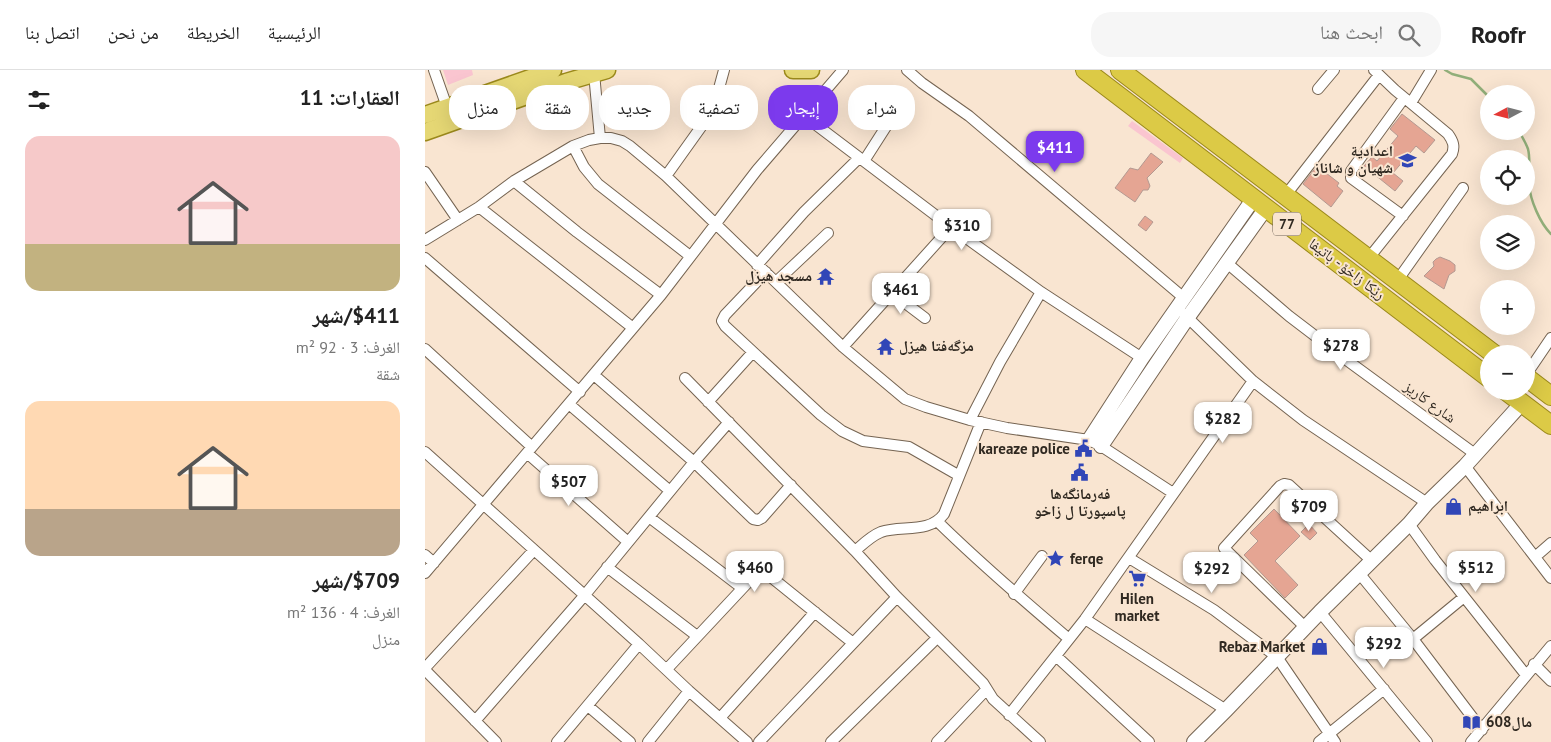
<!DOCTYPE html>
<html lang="ar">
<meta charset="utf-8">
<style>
body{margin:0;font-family:"PT Sans","Noto Naskh Arabic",sans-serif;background:#f6f6f6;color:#222;direction:rtl;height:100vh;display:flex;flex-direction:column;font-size:19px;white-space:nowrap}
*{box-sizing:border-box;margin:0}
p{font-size:16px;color:#767676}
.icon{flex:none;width:28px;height:28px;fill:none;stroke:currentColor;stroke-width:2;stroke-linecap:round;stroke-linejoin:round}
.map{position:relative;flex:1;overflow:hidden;direction:ltr}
.details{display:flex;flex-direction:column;background:#fff;width:425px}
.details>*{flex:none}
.guide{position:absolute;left:15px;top:15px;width:475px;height:45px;direction:rtl;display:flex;gap:10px}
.needle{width:32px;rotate:263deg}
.controls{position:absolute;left:1055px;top:15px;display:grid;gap:10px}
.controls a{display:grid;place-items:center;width:55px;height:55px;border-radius:50%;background:#fff;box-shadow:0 5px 20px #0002;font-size:25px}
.price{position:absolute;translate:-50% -42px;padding:0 11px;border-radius:10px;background:#fff;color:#222;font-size:16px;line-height:32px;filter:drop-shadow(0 1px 2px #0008)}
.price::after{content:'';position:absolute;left:50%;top:30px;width:15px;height:11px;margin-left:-8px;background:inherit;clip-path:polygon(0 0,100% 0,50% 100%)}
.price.selected{background:#7c3aed;color:#fff}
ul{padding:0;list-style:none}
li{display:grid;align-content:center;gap:10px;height:265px;padding:0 25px}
li span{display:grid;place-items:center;height:155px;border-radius:15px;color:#555}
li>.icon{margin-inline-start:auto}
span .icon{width:90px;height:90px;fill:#fffc;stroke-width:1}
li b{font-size:21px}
h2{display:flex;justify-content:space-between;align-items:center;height:60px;padding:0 25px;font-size:21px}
.tag{padding:0 18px;border-radius:20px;background:#fff;box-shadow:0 5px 20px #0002;font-size:18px;line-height:45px}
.tag.selected{background:#7c3aed;color:#fff}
header{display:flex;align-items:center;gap:30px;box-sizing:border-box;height:70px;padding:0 25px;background:#fff;border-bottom:1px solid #e0e0e0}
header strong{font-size:24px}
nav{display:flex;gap:28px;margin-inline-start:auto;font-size:18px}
.search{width:350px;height:45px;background:#f6f6f6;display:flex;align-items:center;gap:12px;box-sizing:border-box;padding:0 18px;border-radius:20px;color:#767676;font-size:19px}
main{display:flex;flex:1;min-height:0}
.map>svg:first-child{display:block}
.green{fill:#fac5d0}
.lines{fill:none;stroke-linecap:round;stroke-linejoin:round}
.stream{stroke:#91ae79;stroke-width:2.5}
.building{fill:#e5a593;stroke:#b49991}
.minor-casing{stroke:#756452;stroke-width:12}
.tertiary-casing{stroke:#756452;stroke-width:16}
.primary-casing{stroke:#9b891b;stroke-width:19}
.trunk-casing{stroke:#9b891b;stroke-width:20}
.minor{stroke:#fff;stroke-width:10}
.tertiary{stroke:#fff;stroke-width:14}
.primary{stroke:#e5d774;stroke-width:16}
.trunk{stroke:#dcca46;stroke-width:18}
.labels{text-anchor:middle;stroke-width:4;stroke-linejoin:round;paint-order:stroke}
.shield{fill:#f9e5d1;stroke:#6c6156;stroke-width:1}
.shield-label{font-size:14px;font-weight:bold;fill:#302921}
.poi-label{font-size:15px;font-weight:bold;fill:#302921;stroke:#f9e5d1;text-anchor:end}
.street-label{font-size:15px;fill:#302921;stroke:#f9e5d1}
</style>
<header>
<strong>Roofr</strong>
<div class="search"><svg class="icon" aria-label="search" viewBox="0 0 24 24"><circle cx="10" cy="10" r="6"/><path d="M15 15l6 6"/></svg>ابحث هنا</div>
<nav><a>الرئيسية</a><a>الخريطة</a><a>من نحن</a><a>اتصل بنا</a></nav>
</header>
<main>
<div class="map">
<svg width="1126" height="672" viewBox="0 0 1126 672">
<rect width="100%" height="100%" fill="#f9e5d1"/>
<path class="green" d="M18,0H47L48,5L23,15Z
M707,51L758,88L755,93L703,56Z"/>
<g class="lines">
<path class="stream" d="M1020,0L1027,4L1046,9L1064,27
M1094,61C1097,67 1101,73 1103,79C1106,91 1103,103 1104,114C1105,130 1115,153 1126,164"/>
</g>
<path class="building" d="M977,44L1010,70L999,83L991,76L968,103L978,111L970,121L939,96L947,87L952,91L973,66L965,59Z
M726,83L738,92L722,108L725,116L723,120H718L710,132L690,118L705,98L713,100Z
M892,96L914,113L912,116L918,121L906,137L878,114Z
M720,146L728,152L721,161L713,155Z
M1015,187L1025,191L1030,195V201L1024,205L1019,219L999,206L1009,196L1008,192L1011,189Z
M849,439L875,466L850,491L873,515L860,528L819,485L833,471L825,463Z
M884,454L892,463L885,470L876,462Z"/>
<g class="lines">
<defs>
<path id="minor" d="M9,0L22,37
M482,0L497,13L544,46L759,228
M169,3L175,68
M893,19L909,0
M986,33L1006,0
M378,45L526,157L616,222L717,288
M148,76L159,97L173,114L265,186
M439,91L464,52
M0,102L33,150
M241,106L281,50L293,22L299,0
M89,111L152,162L236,225
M860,126L954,5
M54,137L208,258
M978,146L926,108V101L979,28
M0,170L54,137L89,111L148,76L164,70L175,68H186L197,71L205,76L241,106L418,277L480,329L501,337L545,350L582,358L664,370L676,376L748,423
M0,188L155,322
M943,189L1027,84C1030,76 1028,71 1023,64L970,20L949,0
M802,193L864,246L923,291L1050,384
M332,195L379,142L434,88
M341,202L300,245L297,251L300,256L396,345L417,361L438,371L484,377L533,405
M352,211L403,163
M972,211L1038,118
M467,223L500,248
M759,244L828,311L878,350L1002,433
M418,277L526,157
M0,279L107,377
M169,305L269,392L328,449L333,450L337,448L366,415
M1101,305L1126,268
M260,308L430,481L472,527L558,613L568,629L615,672
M283,332L328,282
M145,335L245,421
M545,350L575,292L616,222
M0,382L214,574L264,621L322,672
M102,383L203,472
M1040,396L1126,508
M224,447L317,518
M513,452C555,493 599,531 644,569
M984,454L1010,490L1101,605
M430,481C438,474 446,466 456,462C477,455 504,464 519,444L556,352
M0,485L9,493
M1110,487L1126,473
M704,488L789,540L852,587L910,672
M182,497L272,566
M0,503L208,258L236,225L332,100L418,0
M934,503L988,569L1057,660
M589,524L617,486
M895,542L1002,672
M660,549L801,640
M880,557L799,478L855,416L859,414L864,415L946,490
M988,569L1039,527
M631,586L724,672
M1109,594L1126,611
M0,598L109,480
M242,599L329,506L335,502L341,503L428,573
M0,600L71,672
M163,636L205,672
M584,645L660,549L828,311
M295,648L390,542
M50,651L159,526L269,392L304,352
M132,672L214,574
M223,672L264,621
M334,672L472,527
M406,672L512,568
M512,672L561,620
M894,672L959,619
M1046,672L1126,576"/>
<path id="tertiary" d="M664,370L717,288L829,128
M676,376L763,247L841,138
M769,672L801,640L895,542L984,454L1002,433L1040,396L1097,333"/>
<path id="primary" d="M368,0H386
M0,45L128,0
M0,62L141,12L182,0"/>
<path id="trunk" d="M660,0L1064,308
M695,0L1069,284
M1101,307L1126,326
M1081,321L1126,355"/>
</defs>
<use href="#minor" class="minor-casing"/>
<use href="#tertiary" class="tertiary-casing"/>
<use href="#primary" class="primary-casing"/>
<use href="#trunk" class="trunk-casing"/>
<use href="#minor" class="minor"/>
<use href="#tertiary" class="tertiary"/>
<use href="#primary" class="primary"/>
<use href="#trunk" class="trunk"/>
</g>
<defs>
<symbol id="school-bare" viewBox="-9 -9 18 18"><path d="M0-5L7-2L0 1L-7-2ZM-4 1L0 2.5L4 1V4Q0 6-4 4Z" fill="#3146b7" stroke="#f9e5d1" stroke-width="2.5" paint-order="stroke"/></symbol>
<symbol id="temple-bare" viewBox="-9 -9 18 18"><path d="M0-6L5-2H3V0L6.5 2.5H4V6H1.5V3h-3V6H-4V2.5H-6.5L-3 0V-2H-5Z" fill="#3146b7" stroke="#f9e5d1" stroke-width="2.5" paint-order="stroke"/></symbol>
<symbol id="civic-bare" viewBox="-9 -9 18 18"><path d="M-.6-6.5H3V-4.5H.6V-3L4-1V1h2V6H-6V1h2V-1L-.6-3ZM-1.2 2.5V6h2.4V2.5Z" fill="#3146b7" stroke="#f9e5d1" stroke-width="2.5" paint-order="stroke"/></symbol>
<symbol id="shop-bare" viewBox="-9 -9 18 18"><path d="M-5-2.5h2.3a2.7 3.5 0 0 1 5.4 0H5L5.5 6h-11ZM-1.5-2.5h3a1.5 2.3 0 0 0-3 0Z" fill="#3146b7" stroke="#f9e5d1" stroke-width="2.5" paint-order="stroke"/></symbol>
<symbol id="sight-bare" viewBox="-9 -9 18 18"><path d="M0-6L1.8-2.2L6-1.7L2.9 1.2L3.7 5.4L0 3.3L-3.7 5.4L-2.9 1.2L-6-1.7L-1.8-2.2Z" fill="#3146b7" stroke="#f9e5d1" stroke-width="2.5" paint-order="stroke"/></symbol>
<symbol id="supermarket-bare" viewBox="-9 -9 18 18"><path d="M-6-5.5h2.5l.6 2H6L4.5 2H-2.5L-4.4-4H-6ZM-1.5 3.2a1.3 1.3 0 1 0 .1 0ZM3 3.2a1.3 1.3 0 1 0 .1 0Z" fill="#3146b7" stroke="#f9e5d1" stroke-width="2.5" paint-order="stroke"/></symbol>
<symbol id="library-bare" viewBox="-9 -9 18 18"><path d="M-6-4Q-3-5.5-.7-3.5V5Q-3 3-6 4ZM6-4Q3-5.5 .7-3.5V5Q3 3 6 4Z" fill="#3146b7" stroke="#f9e5d1" stroke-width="2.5" paint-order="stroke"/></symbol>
</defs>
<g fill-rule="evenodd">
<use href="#school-bare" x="970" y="78" width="25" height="25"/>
<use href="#temple-bare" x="388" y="194" width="25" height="25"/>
<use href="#temple-bare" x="448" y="264" width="25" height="25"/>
<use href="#civic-bare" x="646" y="366" width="25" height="25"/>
<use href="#civic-bare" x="642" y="390" width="25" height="25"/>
<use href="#shop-bare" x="1016" y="424" width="25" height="25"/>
<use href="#sight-bare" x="618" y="476" width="25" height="25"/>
<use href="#supermarket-bare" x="700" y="496" width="25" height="25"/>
<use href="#shop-bare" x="882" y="564" width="25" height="25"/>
<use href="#library-bare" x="1034" y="640" width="25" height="25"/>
</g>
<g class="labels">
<rect class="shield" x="848" y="142.5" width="28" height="23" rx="4"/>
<g class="shield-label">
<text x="862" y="159">77</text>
</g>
<g class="poi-label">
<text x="968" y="86">اعدادية<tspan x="968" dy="17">شهيان و شاناز</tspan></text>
<text x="387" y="211">مسجد هيزل</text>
<text x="474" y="281" text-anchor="start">مزگەفتا هیزل</text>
<text x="645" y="384">kareaze police</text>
<text x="655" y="429" text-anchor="middle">فەرمانگەها<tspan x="655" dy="17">پاسپورتا ل زاخو</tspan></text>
<text x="1043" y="441" text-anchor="start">ابراهيم</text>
<text x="645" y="494" text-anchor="start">ferqe</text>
<text x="712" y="534" text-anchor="middle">Hilen<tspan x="712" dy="17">market</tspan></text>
<text x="880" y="582">Rebaz Market</text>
<text x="1061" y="657" text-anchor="start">مال608</text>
</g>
<g class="street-label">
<text transform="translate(922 199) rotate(37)" y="5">رێکا زاخۆ - باتیفا</text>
<text transform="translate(1005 332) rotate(36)" y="5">شارع كاريز</text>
</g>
</g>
</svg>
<div class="controls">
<a><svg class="needle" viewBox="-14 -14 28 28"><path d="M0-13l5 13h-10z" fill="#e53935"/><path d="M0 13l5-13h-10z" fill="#767676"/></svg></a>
<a><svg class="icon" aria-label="locate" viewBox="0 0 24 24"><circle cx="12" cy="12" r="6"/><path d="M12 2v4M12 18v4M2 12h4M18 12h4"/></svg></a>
<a><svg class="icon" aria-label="layers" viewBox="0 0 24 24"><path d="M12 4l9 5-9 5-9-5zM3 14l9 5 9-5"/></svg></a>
<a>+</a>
<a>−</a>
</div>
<b class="price selected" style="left:630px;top:103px">$411</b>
<b class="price" style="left:537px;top:181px">$310</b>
<b class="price" style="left:476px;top:245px">$461</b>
<b class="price" style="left:916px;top:301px">$278</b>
<b class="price" style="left:798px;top:374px">$282</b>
<b class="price" style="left:144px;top:437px">$507</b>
<b class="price" style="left:884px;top:462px">$709</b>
<b class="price" style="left:330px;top:523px">$460</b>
<b class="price" style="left:1051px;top:523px">$512</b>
<b class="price" style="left:787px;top:524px">$292</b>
<b class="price" style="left:959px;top:599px">$292</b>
<div class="guide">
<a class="tag">شراء</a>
<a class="tag selected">إيجار</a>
<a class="tag">تصفية</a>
<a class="tag">جديد</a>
<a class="tag">شقة</a>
<a class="tag">منزل</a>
</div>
</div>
<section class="details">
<h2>العقارات: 11<svg class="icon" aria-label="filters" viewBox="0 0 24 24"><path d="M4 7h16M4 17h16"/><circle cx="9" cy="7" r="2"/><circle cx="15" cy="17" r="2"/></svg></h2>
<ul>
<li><span style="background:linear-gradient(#f6c9c9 70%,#c2b280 0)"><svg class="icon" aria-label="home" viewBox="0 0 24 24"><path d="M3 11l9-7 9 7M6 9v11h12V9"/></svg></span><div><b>$411/شهر</b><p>الغرف: 3 · 92 m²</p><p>شقة</p></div></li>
<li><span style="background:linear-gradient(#ffd9b3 70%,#b9a48a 0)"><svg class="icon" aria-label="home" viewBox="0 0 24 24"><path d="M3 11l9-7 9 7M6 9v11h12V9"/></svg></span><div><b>$709/شهر</b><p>الغرف: 4 · 136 m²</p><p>منزل</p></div></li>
</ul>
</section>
</main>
